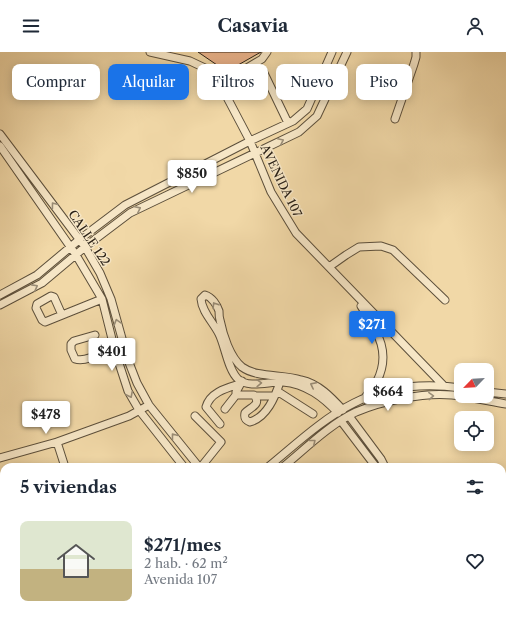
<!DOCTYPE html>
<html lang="es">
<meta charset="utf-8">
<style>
body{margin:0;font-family:"Libre Caslon Text",serif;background:#f6f6f7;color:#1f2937;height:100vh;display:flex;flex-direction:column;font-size:15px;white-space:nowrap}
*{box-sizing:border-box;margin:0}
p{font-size:13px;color:#747a83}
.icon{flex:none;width:22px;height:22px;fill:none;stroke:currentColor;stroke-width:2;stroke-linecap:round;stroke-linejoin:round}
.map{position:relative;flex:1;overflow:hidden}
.details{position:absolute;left:0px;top:411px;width:506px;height:156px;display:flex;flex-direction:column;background:#fff;border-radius:12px 12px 0 0;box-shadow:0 2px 10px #0003}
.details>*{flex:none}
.banner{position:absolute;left:12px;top:12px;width:482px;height:36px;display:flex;gap:8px}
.needle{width:26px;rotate:245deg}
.fabs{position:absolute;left:454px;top:311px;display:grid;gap:8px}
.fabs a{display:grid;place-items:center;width:40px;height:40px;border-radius:8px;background:#fff;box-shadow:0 2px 10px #0003;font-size:20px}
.price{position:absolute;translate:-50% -34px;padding:0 9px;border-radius:4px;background:#fff;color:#222;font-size:13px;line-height:26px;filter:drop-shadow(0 1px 2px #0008)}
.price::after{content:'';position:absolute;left:50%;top:24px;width:12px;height:9px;margin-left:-6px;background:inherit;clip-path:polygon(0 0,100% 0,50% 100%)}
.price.on{background:#1a73e8;color:#fff}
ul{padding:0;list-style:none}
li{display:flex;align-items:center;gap:12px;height:100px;padding:0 20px}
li+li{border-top:1px solid #e0e1e3}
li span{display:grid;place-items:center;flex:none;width:112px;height:80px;border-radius:8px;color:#555}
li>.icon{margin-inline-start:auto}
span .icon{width:48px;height:48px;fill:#fffc;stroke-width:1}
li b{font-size:17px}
h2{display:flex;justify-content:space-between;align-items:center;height:48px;padding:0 20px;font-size:17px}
.tag{padding:0 14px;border-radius:8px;background:#fff;box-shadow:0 2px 10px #0003;font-size:14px;line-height:36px}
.tag.on{background:#1a73e8;color:#fff}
header{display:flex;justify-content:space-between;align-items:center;height:52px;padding:0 20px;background:#fff;font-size:18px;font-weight:700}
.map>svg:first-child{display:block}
.building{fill:#eab38b;stroke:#2a2117}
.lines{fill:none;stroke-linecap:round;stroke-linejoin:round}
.minor-casing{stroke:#5c4f3b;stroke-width:9}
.minor{stroke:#f6e6c6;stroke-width:7}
.oneway{stroke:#9a8d77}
.labels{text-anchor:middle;stroke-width:3;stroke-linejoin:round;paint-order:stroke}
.street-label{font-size:12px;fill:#2a2117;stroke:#f6e6c6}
</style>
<header><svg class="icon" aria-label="menu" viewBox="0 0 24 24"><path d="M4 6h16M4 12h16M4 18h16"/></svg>Casavia<svg class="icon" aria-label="person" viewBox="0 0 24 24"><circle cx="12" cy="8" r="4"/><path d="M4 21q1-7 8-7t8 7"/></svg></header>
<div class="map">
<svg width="506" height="567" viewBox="0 0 506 567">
<rect width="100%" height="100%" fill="#f1d8a7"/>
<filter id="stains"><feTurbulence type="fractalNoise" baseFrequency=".005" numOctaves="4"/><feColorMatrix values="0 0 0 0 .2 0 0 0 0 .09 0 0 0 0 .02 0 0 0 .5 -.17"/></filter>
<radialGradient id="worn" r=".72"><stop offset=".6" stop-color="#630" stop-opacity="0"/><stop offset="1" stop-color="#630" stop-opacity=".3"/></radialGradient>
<path class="building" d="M198,0H261L224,21L217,13Z"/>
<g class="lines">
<defs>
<path id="minor" d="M150,0L190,9L207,17L220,32L250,89L271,140L296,181L443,333
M263,19L288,71
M220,32L262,7L267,0
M395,67L414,12L416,5V0
M0,82L85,195L100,221L111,247L128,308L137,331L149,353L199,415
M0,94L76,203L102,247L115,299L128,339L139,358L184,415
M329,215L346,203L359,195L381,194L393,198L445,248
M0,243L37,223L80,187L125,153L250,89L293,69L307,57L332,0
M0,253L42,231L85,195L130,161L299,80L317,64L347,0
M361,254C376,278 392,299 377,329C374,335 368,341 364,347
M62,263L54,245L51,244L37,252L36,256L42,268L45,270L102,247
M95,283L74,289L71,292V298L75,307C87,311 103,299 114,294
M242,329L236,340V343H254C262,353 250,355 245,361C244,366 245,368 250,370C267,365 275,345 280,330
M277,339L313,362
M487,340L506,342
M256,344H274
M225,357L236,343
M338,361C323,345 306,332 283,330C270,329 249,337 238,327C228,318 225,294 219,282C213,270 202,260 201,247L205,243C212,245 217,253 219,259C219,262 219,265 220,268C223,283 230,305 242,315C257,326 283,322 301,328C319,332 331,345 343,358
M195,364L221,390L201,415
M349,364L381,407L385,415
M341,369L376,415
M220,372L206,355C210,340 227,336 240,332
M57,390L129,364L149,353
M0,406L57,390L65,415
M268,415C295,393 322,367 354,351C387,334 425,331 461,336
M283,415C305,397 330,372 356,360C382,349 423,340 452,343C470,345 488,349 506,352
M0,468L4,467
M0,526L4,525
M0,537L4,536
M502,538L506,542
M22,563L24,567
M300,563L302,567
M309,563L311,567
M483,563L487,567
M436,567L440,563"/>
</defs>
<use href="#minor" class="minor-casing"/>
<use href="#minor" class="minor"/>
</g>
<defs><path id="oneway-chevron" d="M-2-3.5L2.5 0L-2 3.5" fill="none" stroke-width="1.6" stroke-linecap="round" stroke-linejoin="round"/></defs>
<g class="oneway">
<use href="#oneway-chevron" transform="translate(281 89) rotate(-25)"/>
<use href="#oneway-chevron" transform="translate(54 153) rotate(-127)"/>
<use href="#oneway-chevron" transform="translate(138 157) rotate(-26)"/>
<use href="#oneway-chevron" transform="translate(35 235) rotate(-28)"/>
<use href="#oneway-chevron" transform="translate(215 253) rotate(-122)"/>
<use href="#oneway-chevron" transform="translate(117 270) rotate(-106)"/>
<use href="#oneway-chevron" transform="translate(259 331) rotate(-2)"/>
<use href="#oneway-chevron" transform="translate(313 333) rotate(-153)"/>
<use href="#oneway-chevron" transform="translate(130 343) rotate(63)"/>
<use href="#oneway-chevron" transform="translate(431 344) rotate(-2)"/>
<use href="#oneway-chevron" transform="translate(174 384) rotate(-128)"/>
<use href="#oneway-chevron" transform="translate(313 390) rotate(-39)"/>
</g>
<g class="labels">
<g class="street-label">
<text transform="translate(281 129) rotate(64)" y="4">AVENIDA 107</text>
<text transform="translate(89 186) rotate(56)" y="4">CALLE 122</text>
</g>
</g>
<rect width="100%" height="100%" filter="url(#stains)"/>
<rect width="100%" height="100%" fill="url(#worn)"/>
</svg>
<div class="fabs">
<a><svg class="needle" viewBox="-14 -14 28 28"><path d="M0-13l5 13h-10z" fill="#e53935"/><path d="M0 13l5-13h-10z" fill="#747a83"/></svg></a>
<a><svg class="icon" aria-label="locate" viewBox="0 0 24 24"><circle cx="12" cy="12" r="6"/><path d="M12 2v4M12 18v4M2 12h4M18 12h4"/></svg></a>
</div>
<b class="price" style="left:192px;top:142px">$850</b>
<b class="price on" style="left:372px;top:293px">$271</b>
<b class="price" style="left:112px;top:320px">$401</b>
<b class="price" style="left:388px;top:360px">$664</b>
<b class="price" style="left:46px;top:383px">$478</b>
<div class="banner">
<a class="tag">Comprar</a>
<a class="tag on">Alquilar</a>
<a class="tag">Filtros</a>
<a class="tag">Nuevo</a>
<a class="tag">Piso</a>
</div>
<section class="details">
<h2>5 viviendas<svg class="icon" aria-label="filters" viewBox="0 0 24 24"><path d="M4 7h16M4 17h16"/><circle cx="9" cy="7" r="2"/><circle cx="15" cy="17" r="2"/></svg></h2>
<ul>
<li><span style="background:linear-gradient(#dfe7d0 60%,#c2b280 0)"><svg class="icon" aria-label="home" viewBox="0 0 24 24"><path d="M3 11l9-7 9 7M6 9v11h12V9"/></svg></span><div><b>$271/mes</b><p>2 hab. · 62 m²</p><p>Avenida 107</p></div><svg class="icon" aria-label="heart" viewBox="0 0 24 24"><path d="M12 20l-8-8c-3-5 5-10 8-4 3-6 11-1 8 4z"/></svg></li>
</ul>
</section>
</div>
